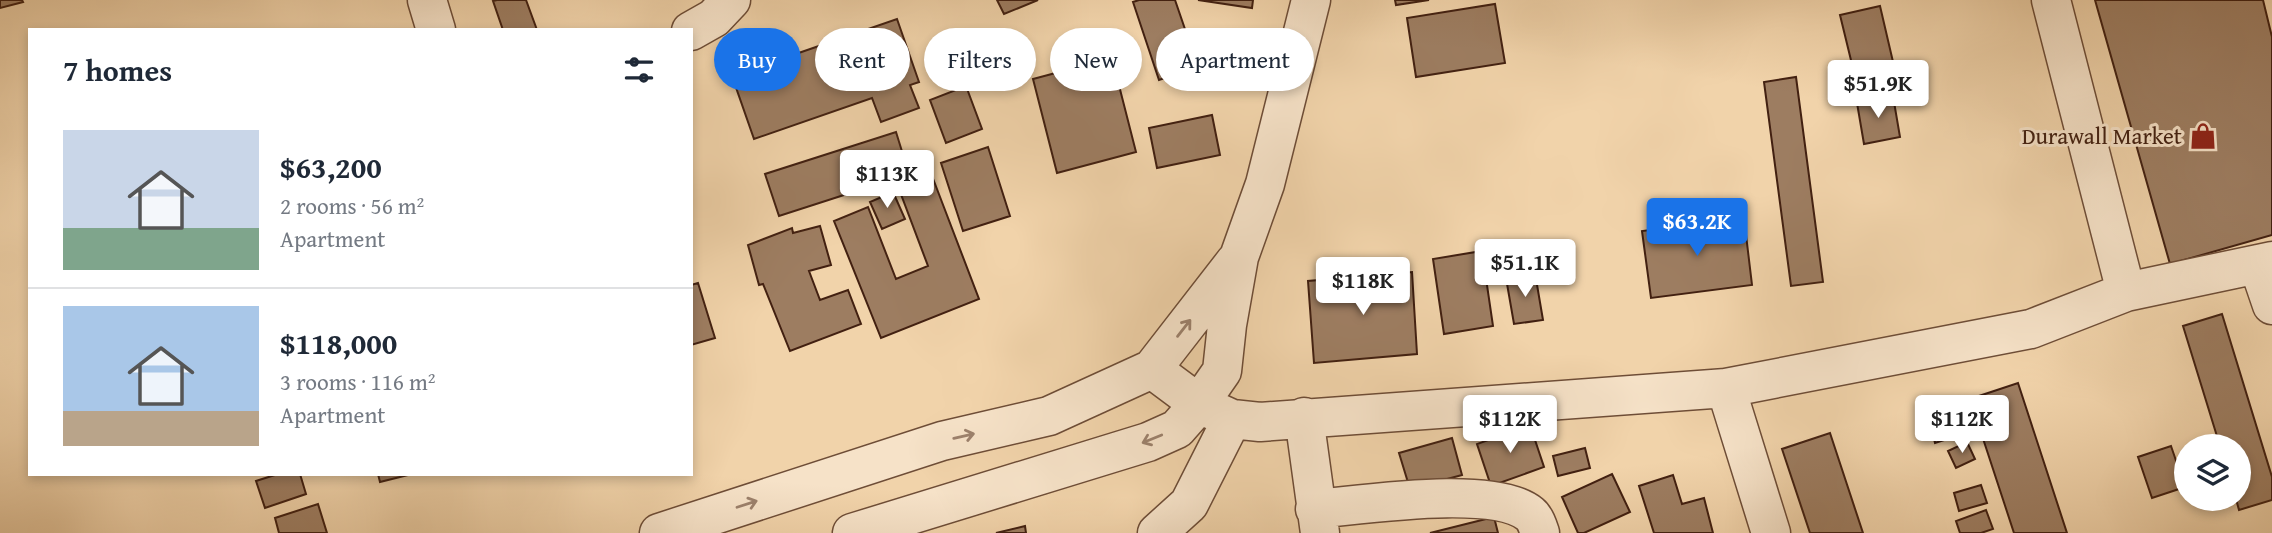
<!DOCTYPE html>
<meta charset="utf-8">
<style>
body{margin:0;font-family:"Gentium Book Plus",serif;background:#f6f6f7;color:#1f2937;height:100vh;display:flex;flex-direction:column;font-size:26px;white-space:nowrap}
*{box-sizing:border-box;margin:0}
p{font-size:23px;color:#747a83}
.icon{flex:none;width:38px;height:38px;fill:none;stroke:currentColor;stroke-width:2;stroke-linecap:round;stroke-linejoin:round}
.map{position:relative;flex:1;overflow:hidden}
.side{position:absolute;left:28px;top:28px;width:665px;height:448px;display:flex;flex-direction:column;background:#fff;border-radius:0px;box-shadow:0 4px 10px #0003}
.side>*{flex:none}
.top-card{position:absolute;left:714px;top:28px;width:665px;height:63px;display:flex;gap:14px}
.fabs{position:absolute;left:2174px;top:434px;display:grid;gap:14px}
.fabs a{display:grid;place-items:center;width:77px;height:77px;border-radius:50%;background:#fff;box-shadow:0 4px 10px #0003;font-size:35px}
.price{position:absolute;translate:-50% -60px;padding:0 16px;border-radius:7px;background:#fff;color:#222;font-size:23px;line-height:46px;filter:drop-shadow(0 2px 4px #0008)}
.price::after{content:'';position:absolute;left:50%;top:42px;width:21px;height:16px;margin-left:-10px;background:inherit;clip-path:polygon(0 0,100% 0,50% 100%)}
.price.current{background:#1a73e8;color:#fff}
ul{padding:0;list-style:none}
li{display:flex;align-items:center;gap:21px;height:175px;padding:0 35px}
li+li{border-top:2px solid #e0e1e3}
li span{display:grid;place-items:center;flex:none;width:196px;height:140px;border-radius:0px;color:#555}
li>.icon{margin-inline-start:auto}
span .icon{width:84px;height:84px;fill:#fffc;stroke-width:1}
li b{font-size:30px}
h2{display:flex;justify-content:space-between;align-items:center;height:84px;padding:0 35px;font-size:30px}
.tag{padding:0 24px;border-radius:32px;background:#fff;box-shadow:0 4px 10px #0003;font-size:24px;line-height:63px}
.tag.current{background:#1a73e8;color:#fff}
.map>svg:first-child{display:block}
.building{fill:#9d7d61;stroke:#422011;stroke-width:2}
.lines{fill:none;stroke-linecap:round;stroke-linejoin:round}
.minor-casing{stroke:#6e4d37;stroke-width:41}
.minor{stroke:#f6e2c8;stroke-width:38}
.oneway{stroke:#9c816c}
.labels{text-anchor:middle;stroke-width:6;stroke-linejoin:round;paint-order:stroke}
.poi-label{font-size:23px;fill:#422011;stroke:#f6e2c8;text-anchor:end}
</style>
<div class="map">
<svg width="2272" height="533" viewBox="0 0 2272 533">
<rect width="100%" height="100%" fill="#f1d3aa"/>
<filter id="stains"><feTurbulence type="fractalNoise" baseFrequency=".00286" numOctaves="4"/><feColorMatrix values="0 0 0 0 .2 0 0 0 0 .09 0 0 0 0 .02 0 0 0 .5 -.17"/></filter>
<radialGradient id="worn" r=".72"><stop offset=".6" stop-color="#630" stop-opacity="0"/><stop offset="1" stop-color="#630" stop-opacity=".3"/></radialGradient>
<path class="building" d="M0,0H22L23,2L0,8Z
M497,0H526L537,30H503L493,1Z
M997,0H1038L1004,14Z
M1139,0H1175L1198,67L1159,80L1133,2Z
M1198,0H1253L1252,8Z
M1395,0H1429L1396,5Z
M2095,0H2263L2272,37V235L2170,264Z
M1495,4L1505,63L1416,77L1407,18Z
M1880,6L1897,79L1858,89L1840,15Z
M897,19L919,82L910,85L919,108L881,122L872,98L754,139L732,76Z
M1112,58L1136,152L1057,173L1033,79Z
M1796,77L1823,282L1791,286L1764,82Z
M966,86L982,129L946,143L930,100Z
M1893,96L1900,137L1864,144L1857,103Z
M1212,115L1220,155L1157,168L1149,128Z
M896,132L909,174L779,216L765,174Z
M988,147L1010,216L963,231L941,163Z
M932,176L979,299L881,338L834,221L868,207L896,279L928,266L899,189Z
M893,192L905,219L882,229L870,202Z
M1744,218L1752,285L1651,298L1642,231Z
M820,226L831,265L809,271L820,300L848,290L861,324L790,351L763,284L759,285L748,245L792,228L793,233Z
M1482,251L1493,326L1444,334L1433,259Z
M1412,272L1417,354L1314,363L1308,281Z
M1535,273L1543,320L1514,324L1506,278Z
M698,283L715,338L691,345V285Z
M2222,314L2272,477V500L2239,510L2236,499H2238V446H2220L2183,326Z
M2018,383L2067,533H2014L1970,399Z
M1961,417L1966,433L1935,443L1931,427Z
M1530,425L1544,467L1491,486L1477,444Z
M1830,433L1863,533H1810L1782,449Z
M1452,438L1462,475L1410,489L1399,453Z
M1967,442L1975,459L1956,468L1948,451Z
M2171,446L2185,487L2152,498L2138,457Z
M1585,448L1590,468L1558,476L1553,456Z
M278,474H300L306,494L265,508L256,481Z
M378,474H412L380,482Z
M1612,474L1630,512L1584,533H1578L1562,497Z
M1673,475L1682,504L1704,498L1713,533H1654L1639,486Z
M1981,485L1987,503L1959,511L1954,493Z
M318,504L327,533H279L275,518Z
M1986,510L1993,529L1981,533H1960L1956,521Z
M1494,517L1498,533H1430Z
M1025,526L1026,533H996Z"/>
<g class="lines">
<defs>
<path id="minor" d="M427,0L436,30
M691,31L714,18L731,0
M2258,264L2272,305
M2126,292L2272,261
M1152,369L1199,404L1232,419L1260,422L1726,388L2031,329L2126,292L2051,0
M1726,388L1771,533
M1304,417L1320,533
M1315,509C1362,505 1494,484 1530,514C1535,518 1538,527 1540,533
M659,533L942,441L1049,416L1152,369L1235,262
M852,533L1148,442L1177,429L1199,404L1222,371L1227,325L1239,257L1265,184L1311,0
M1157,533L1189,504L1232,419"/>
</defs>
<use href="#minor" class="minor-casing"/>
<use href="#minor" class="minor"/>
</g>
<defs><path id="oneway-shaft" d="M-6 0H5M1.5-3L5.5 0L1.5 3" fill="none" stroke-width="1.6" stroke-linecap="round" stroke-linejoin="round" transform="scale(1.75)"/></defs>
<g class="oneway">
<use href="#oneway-shaft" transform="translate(1184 328) rotate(-52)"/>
<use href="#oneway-shaft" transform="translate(964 436) rotate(-13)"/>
<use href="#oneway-shaft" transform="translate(1152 439) rotate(158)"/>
<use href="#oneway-shaft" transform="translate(747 504) rotate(-18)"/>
</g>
<defs>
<symbol id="shop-bare" viewBox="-9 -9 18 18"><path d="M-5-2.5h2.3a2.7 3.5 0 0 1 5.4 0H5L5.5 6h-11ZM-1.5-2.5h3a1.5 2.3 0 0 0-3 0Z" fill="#8f2418" stroke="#f6e2c8" stroke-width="2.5" paint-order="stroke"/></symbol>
</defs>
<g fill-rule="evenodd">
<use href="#shop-bare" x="2184" y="117" width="38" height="38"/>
</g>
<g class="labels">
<g class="poi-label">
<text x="2182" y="144">Durawall Market</text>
</g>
</g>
<rect width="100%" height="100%" filter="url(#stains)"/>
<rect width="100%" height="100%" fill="url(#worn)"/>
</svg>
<div class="fabs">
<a><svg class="icon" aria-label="layers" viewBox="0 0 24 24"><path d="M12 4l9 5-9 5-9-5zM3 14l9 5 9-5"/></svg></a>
</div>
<b class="price" style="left:1878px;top:120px">$51.9K</b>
<b class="price" style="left:887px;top:210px">$113K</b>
<b class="price current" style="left:1697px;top:258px">$63.2K</b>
<b class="price" style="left:1525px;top:299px">$51.1K</b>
<b class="price" style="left:1363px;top:317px">$118K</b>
<b class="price" style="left:1510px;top:455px">$112K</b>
<b class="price" style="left:1962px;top:455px">$112K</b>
<div class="top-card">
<a class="tag current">Buy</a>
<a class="tag">Rent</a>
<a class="tag">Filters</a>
<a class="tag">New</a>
<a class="tag">Apartment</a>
</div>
<section class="side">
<h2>7 homes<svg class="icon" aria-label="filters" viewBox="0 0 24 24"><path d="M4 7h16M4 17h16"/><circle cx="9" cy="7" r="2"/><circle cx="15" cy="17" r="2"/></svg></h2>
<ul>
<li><span style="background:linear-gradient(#c9d6e8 70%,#7fa58c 0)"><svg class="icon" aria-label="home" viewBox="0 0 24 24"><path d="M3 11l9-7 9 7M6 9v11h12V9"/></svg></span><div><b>$63,200</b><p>2 rooms · 56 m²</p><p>Apartment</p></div></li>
<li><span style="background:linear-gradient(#a9c7e8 75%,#b9a48a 0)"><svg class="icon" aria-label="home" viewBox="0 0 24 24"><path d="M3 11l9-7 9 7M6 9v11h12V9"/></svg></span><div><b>$118,000</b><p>3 rooms · 116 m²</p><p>Apartment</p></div></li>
</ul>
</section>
</div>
